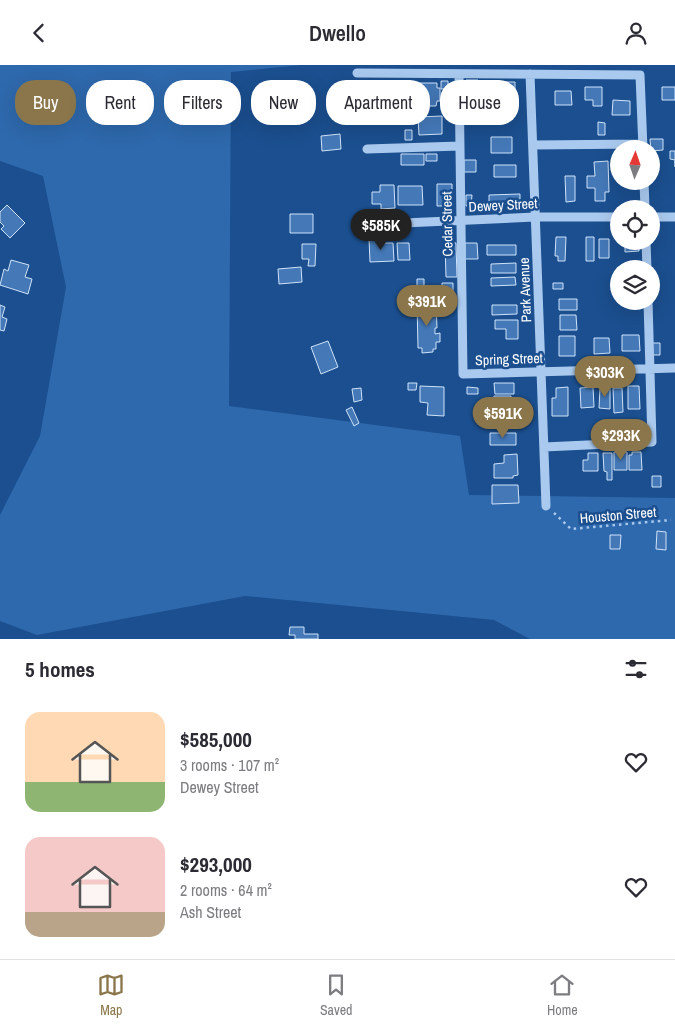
<!DOCTYPE html>
<meta charset="utf-8">
<style>
body{margin:0;font-family:"Archivo Narrow",sans-serif;background:#f7f7f7;color:#2b2b33;height:100vh;display:flex;flex-direction:column;font-size:19px;white-space:nowrap}
*{box-sizing:border-box;margin:0}
p{font-size:16px;color:#7c7c81}
.icon{flex:none;width:28px;height:28px;fill:none;stroke:currentColor;stroke-width:2;stroke-linecap:round;stroke-linejoin:round}
.map{position:relative;height:574px;overflow:hidden}
.sheet{display:flex;flex-direction:column;background:#fff;flex:1}
.sheet>*{flex:none}
.guide{position:absolute;left:15px;top:15px;width:645px;height:45px;display:flex;gap:10px}
.needle{width:32px;rotate:2deg}
.buttons{position:absolute;left:610px;top:75px;display:grid;gap:10px}
.buttons a{display:grid;place-items:center;width:50px;height:50px;border-radius:50%;background:#fff;box-shadow:0 5px 20px #0002;font-size:25px}
.price{position:absolute;translate:-50% -42px;padding:0 11px;border-radius:18px;background:#8a764a;color:#fff;font-size:16px;line-height:32px;filter:drop-shadow(0 1px 2px #0008)}
.price::after{content:'';position:absolute;left:50%;top:30px;width:15px;height:11px;margin-left:-8px;background:inherit;clip-path:polygon(0 0,100% 0,50% 100%)}
.price.selected{background:#222;color:#fff}
ul{padding:0;list-style:none}
li{display:flex;align-items:center;gap:15px;height:125px;padding:0 25px}
li span{display:grid;place-items:center;flex:none;width:140px;height:100px;border-radius:15px;color:#555}
li>.icon{margin-inline-start:auto}
span .icon{width:60px;height:60px;fill:#fffc;stroke-width:1}
li b{font-size:21px}
h2{display:flex;justify-content:space-between;align-items:center;height:60px;padding:0 25px;font-size:21px}
.pill{padding:0 18px;border-radius:20px;background:#fff;box-shadow:0 5px 20px #0002;font-size:18px;line-height:45px}
.pill.selected{background:#8a764a;color:#fff}
header{display:flex;justify-content:space-between;align-items:center;height:65px;padding:0 25px;background:#fff;font-size:22px;font-weight:600}
.tabs{display:flex;justify-content:space-around;align-items:center;height:70px;border-top:1px solid #e1e1e2;background:#fff;font-size:14px;color:#7c7c81}
.tabs a{display:grid;justify-items:center;gap:2px}
.tabs .selected{color:#8a764a}
.map>svg:first-child{display:block}
.green{fill:#2e69ad}
.building{fill:#4478b7;stroke:#cfe3fa}
.lines{fill:none;stroke-linecap:round;stroke-linejoin:round}
.path{stroke:#a9c9ee;stroke-width:2.5;stroke-dasharray:2.5 4;stroke-linecap:butt}
.minor{stroke:#a9c9ee;stroke-width:9}
.labels{text-anchor:middle;stroke-width:5;stroke-linejoin:round;paint-order:stroke}
.street-label{font-size:14px;fill:#fff;stroke:#1b4f8f}
</style>
<header><svg class="icon" aria-label="back" viewBox="0 0 24 24"><path d="M15 5l-7 7 7 7"/></svg>Dwello<svg class="icon" aria-label="person" viewBox="0 0 24 24"><circle cx="12" cy="8" r="4"/><path d="M4 21q1-7 8-7t8 7"/></svg></header>
<div class="map">
<svg width="675" height="574" viewBox="0 0 675 574">
<rect width="100%" height="100%" fill="#1b4f8f"/>
<path class="green" d="M0,0H301L231,7L229,341L460,371L469,430L675,433V574H530L494,555L245,531L37,570L0,556V450L40,371L66,222L43,111L0,96Z"/>
<path class="building" d="M466,15H478L477,23L465,22Z
M441,16H448V24H441Z
M490,17H515V28L512,27V32H490Z
M419,18H437V23H440V36H437L436,41H419Z
M585,22H602V41H593V35H585Z
M662,22H675V35H662Z
M555,26H571L572,40H555Z
M486,35H511V51H486Z
M613,35L630,36V50H612Z
M274,36L302,39L300,56L272,53Z
M442,51V69L419,70L418,52Z
M598,57L605,58V70H598Z
M405,65H412V75H405Z
M340,69L341,84L322,86L321,71Z
M491,72H512V88H491Z
M650,74H663V85L651,86Z
M670,86H675V102V95L670,94Z
M401,89H424V100H401Z
M426,89H437V96H426Z
M464,95H476V107H464Z
M608,96L609,127H605V136H595V123H587V111H595L594,97Z
M494,100H516V112H494Z
M565,111H575V136L566,137Z
M437,119H452V141H437Z
M380,120H394L395,143L381,144V139H372V127H380Z
M398,121H422L423,140H398Z
M520,129V139L489,140V130Z
M466,130H472L471,141H466Z
M7,140L25,158L10,173L1,164L4,161L0,157V147Z
M290,149H313V168H290Z
M556,172H566L565,196H558V191H555Z
M586,172H594V196H586Z
M381,173V178H393L394,196L370,197L369,174Z
M599,174H609V193H599Z
M625,176H639V186L625,187Z
M397,178H409L410,195H398Z
M445,178H456L457,212H446Z
M465,178H477L478,194H465Z
M302,179H316L315,201H308L309,194H302Z
M487,180H516V190H487Z
M11,195L29,200L25,212L32,214L28,229L0,220L4,204L8,206Z
M516,198V208H491V199Z
M301,202L302,217L279,219L278,204Z
M515,212L516,220L491,221V213Z
M417,214H424V226H417Z
M442,218H453V226H442Z
M553,218H563V224H553Z
M559,234H577V245H559Z
M417,238H436L437,263H435V269L440,268V277H436V284H433V287L422,288V283H418Z
M0,240L5,242L2,252L7,254L4,266L0,265Z
M492,240H517V249L492,250Z
M560,250H576L577,265H560Z
M495,255H518V274H506V264H495Z
M622,270H639L640,286H622Z
M559,271H575V291H559Z
M594,273H609L610,288L594,289Z
M328,276L338,302L321,309L311,282Z
M650,278H660V290H650Z
M408,318H417L416,325H408Z
M494,318H514V329H495Z
M420,321L444,322V351L427,350L428,338L420,337Z
M628,321H639L640,344H628Z
M467,322L478,323V329H467Z
M568,322V351H552V333H556V323Z
M593,322L594,342L581,343L580,323Z
M361,323L362,335L354,337L352,324Z
M600,323H610V344L599,343Z
M613,323H622L623,347L614,348Z
M494,331H511V342L493,343Z
M352,342L359,358L354,361L346,345Z
M498,345H514V356H511L512,363L499,364Z
M490,368H516V380H490Z
M614,387H627V405H614Z
M632,387H641L642,405H629V390H632Z
M588,388H598V406H583V395H588Z
M603,388H612V415H607V407L604,406Z
M517,389L518,410L513,411V413H494V399L504,398V390Z
M652,411H661V422H652Z
M492,420H518L519,438L492,439Z
M657,466L666,467V485L656,484Z
M610,470H621L620,484H610Z
M290,562H304V569H318V574H295V570H289Z"/>
<g class="lines">
<path class="path" d="M554,448L571,464L671,455"/>
<path class="minor" d="M357,8L640,10L643,84
M459,9L463,309L675,303
M530,9L546,441
M533,80L643,79
M367,84L460,81
M644,116L645,144
M651,152H675
M359,160L535,152H619
M646,176L647,204
M544,382L652,377L648,236"/>
</g>
<g class="labels">
<g class="street-label">
<text transform="translate(503 140) rotate(-3)" y="5">Dewey Street</text>
<text transform="translate(447 159) rotate(-91)" y="5">Cedar Street</text>
<text transform="translate(525 225) rotate(-92)" y="5">Park Avenue</text>
<text transform="translate(509 294) rotate(-2)" y="5">Spring Street</text>
<text transform="translate(618 450) rotate(-5)" y="5">Houston Street</text>
</g>
</g>
</svg>
<div class="buttons">
<a><svg class="needle" viewBox="-14 -14 28 28"><path d="M0-13l5 13h-10z" fill="#e53935"/><path d="M0 13l5-13h-10z" fill="#7c7c81"/></svg></a>
<a><svg class="icon" aria-label="locate" viewBox="0 0 24 24"><circle cx="12" cy="12" r="6"/><path d="M12 2v4M12 18v4M2 12h4M18 12h4"/></svg></a>
<a><svg class="icon" aria-label="layers" viewBox="0 0 24 24"><path d="M12 4l9 5-9 5-9-5zM3 14l9 5 9-5"/></svg></a>
</div>
<b class="price selected" style="left:381px;top:186px">$585K</b>
<b class="price" style="left:427px;top:262px">$391K</b>
<b class="price" style="left:605px;top:333px">$303K</b>
<b class="price" style="left:503px;top:374px">$591K</b>
<b class="price" style="left:621px;top:396px">$293K</b>
<div class="guide">
<a class="pill selected">Buy</a>
<a class="pill">Rent</a>
<a class="pill">Filters</a>
<a class="pill">New</a>
<a class="pill">Apartment</a>
<a class="pill">House</a>
</div>
</div>
<section class="sheet">
<h2>5 homes<svg class="icon" aria-label="filters" viewBox="0 0 24 24"><path d="M4 7h16M4 17h16"/><circle cx="9" cy="7" r="2"/><circle cx="15" cy="17" r="2"/></svg></h2>
<ul>
<li><span style="background:linear-gradient(#ffd9b3 70%,#8fb573 0)"><svg class="icon" aria-label="home" viewBox="0 0 24 24"><path d="M3 11l9-7 9 7M6 9v11h12V9"/></svg></span><div><b>$585,000</b><p>3 rooms · 107 m²</p><p>Dewey Street</p></div><svg class="icon" aria-label="heart" viewBox="0 0 24 24"><path d="M12 20l-8-8c-3-5 5-10 8-4 3-6 11-1 8 4z"/></svg></li>
<li><span style="background:linear-gradient(#f6c9c9 75%,#b9a48a 0)"><svg class="icon" aria-label="home" viewBox="0 0 24 24"><path d="M3 11l9-7 9 7M6 9v11h12V9"/></svg></span><div><b>$293,000</b><p>2 rooms · 64 m²</p><p>Ash Street</p></div><svg class="icon" aria-label="heart" viewBox="0 0 24 24"><path d="M12 20l-8-8c-3-5 5-10 8-4 3-6 11-1 8 4z"/></svg></li>
</ul>
</section>
<nav class="tabs">
<a class="selected"><svg class="icon" aria-label="map" viewBox="0 0 24 24"><path d="M3 6l6-2 6 2 6-2v14l-6 2-6-2-6 2zM9 4v14M15 6v14"/></svg>Map</a>
<a><svg class="icon" aria-label="saved" viewBox="0 0 24 24"><path d="M7 4h10v16l-5-4-5 4z"/></svg>Saved</a>
<a><svg class="icon" aria-label="home" viewBox="0 0 24 24"><path d="M3 11l9-7 9 7M6 9v11h12V9"/></svg>Home</a>
</nav>
